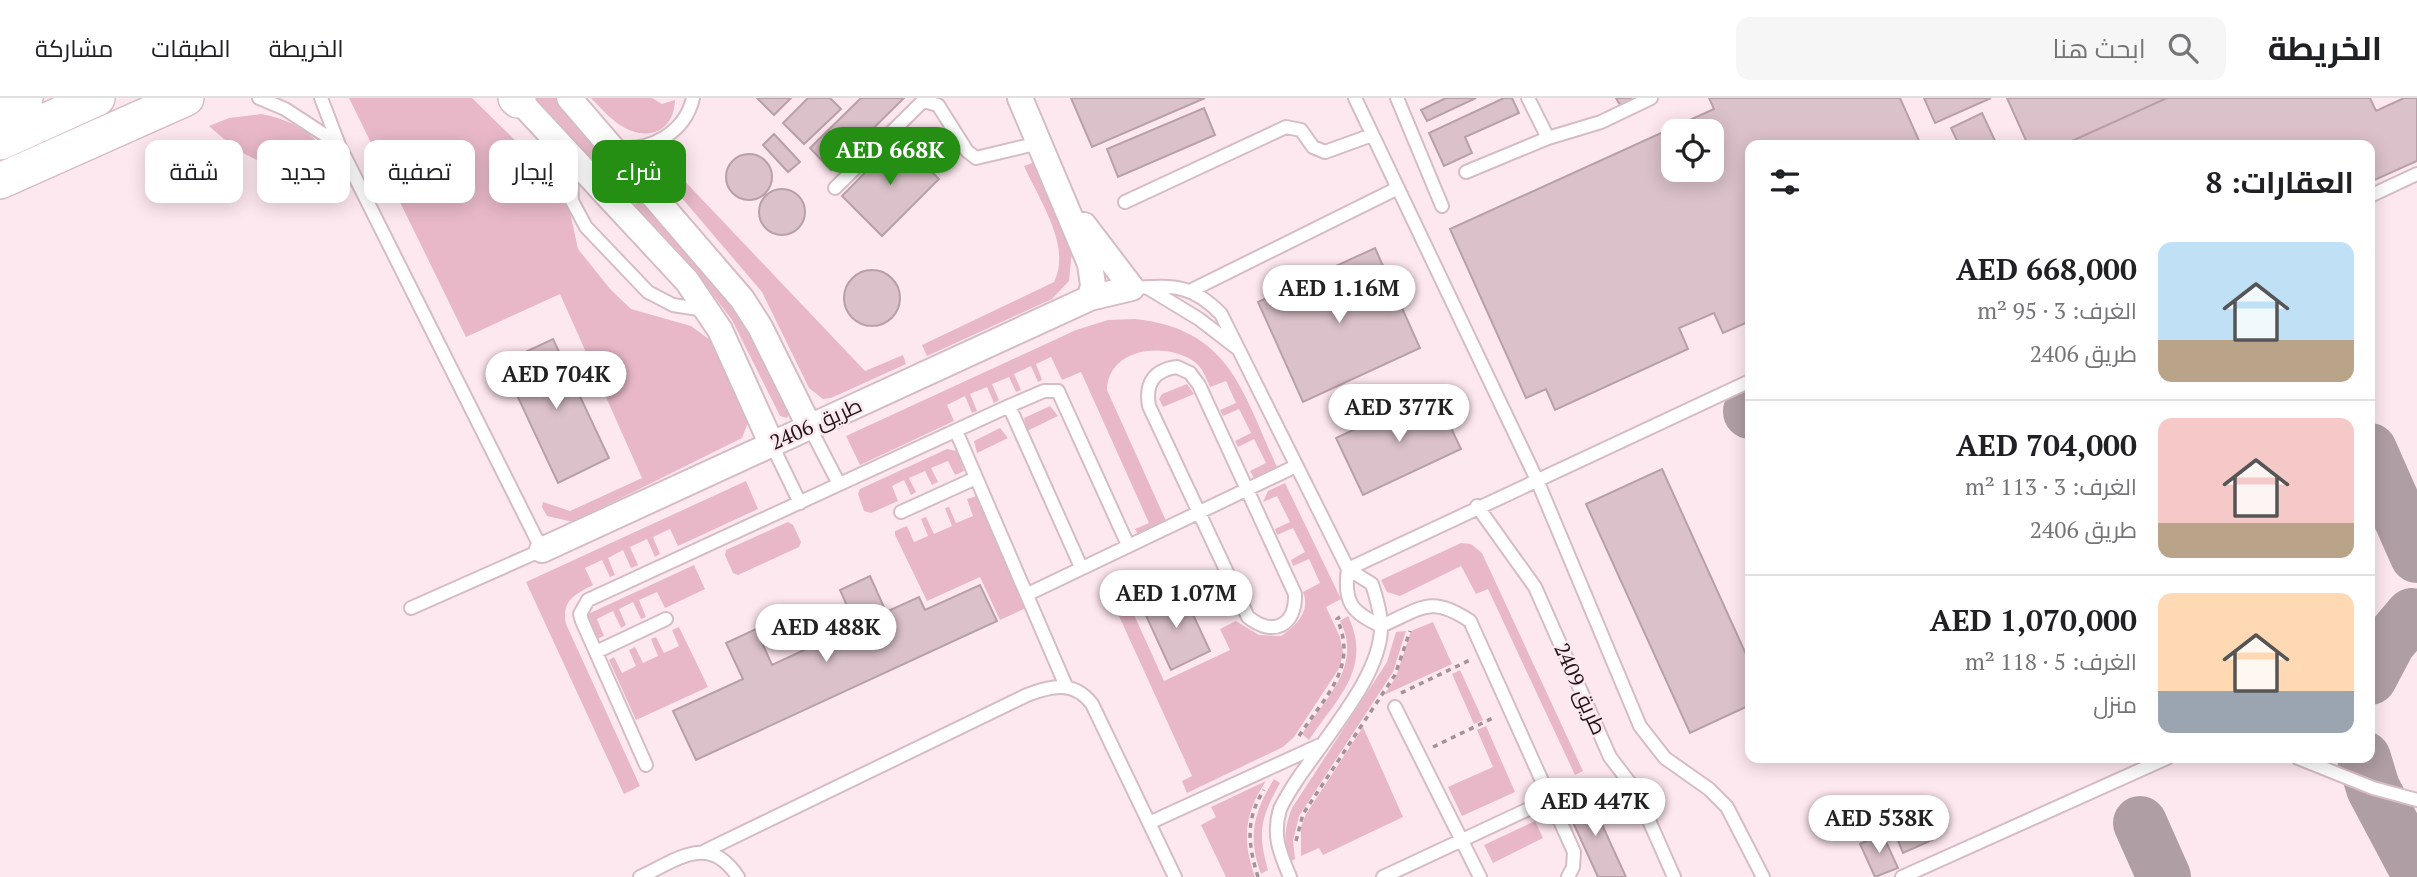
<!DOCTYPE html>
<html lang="ar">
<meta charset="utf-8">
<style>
body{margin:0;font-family:"PT Serif",Cairo,serif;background:#f6f6f6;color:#202124;direction:rtl;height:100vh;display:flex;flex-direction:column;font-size:26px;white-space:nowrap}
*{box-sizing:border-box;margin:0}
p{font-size:23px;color:#757577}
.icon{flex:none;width:38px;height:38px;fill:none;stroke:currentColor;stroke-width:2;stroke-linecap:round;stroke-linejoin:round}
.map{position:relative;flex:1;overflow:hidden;direction:ltr}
.drawer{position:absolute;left:1745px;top:42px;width:630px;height:623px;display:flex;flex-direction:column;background:#fff;border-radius:14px;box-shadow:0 4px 18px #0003;direction:rtl}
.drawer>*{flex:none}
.guide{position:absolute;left:21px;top:42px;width:665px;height:63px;direction:rtl;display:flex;gap:14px}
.fabs{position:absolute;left:1661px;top:21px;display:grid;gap:14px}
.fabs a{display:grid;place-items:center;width:63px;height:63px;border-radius:14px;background:#fff;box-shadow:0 4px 18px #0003;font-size:35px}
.price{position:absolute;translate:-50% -60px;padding:0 16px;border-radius:24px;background:#fff;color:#222;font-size:23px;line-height:46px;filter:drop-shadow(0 2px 4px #0008)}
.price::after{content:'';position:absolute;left:50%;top:42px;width:21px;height:16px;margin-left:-10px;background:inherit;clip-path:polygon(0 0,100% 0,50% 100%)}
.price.on{background:#248f13;color:#fff}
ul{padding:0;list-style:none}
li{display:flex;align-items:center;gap:21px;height:175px;padding:0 21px}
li+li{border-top:2px solid #e0e0e0}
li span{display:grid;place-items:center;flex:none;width:196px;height:140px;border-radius:14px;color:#555}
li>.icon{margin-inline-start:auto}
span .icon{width:84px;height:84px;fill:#fffc;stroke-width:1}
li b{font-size:30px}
h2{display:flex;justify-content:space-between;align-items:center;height:84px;padding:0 21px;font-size:30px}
.pill{padding:0 24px;border-radius:14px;background:#fff;box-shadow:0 4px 18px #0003;font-size:24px;line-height:63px}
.pill.on{background:#248f13;color:#fff}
header{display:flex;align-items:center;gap:42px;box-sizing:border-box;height:98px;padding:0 35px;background:#fff;border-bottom:2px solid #e0e0e0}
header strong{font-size:33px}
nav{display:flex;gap:38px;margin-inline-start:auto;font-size:24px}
.search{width:490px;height:63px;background:#f6f6f6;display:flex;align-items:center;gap:18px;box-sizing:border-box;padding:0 24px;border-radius:14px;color:#757577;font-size:26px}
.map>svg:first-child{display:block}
.green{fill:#e8b8c8}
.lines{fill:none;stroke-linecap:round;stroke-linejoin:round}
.taxiway{stroke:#af9ea4;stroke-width:54}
.building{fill:#dbc1c9;stroke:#b9a0a8;stroke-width:2;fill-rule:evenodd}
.lane-casing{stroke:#d6bcc4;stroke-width:16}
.street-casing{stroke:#d6bcc4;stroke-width:28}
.secondary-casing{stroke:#d6bcc4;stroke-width:38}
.path{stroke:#a39297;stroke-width:3.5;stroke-dasharray:5 5;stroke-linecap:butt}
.lane{stroke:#fff;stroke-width:12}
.street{stroke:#fff;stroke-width:24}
.secondary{stroke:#fff;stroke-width:35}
.labels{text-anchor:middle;stroke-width:5;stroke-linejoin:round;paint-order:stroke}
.street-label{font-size:21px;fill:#1e1518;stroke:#fee8ef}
</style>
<header>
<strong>الخريطة</strong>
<div class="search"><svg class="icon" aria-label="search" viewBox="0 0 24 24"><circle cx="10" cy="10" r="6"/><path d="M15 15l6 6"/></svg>ابحث هنا</div>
<nav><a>الخريطة</a><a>الطبقات</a><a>مشاركة</a></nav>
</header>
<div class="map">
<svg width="2417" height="779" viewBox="0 0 2417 779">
<rect width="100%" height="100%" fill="#fee8ef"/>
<path class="green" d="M349,0H472L565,91L578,151L611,192L631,211L691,228L710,242L749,322L742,340L573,424L547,418L542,409L543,404L570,413L642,380L560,196L466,239Z
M533,0H555L614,69L612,76L605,78Z
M591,0H652L662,6L675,2C674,35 646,44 620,27C609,20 600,9 591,0Z
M261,16C288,21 311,32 327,56C275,80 248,63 209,28L229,20Z
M1035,64L1072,152L1069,183L1052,201L927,258L922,247L1054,184C1072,148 1039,102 1024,68Z
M676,74L865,273L903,257L906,266L831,300L823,301L809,290L762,194L681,99L675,90Z
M636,93L741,214L789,315L787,320L780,318L732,222L689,165L636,108L632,98Z
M1135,221C1230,231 1242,293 1277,369L1254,380L1250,373L1266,365L1254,341L1238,349L1235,343L1251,335L1239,311L1223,318L1220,312L1236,305L1226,283L1210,289C1206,280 1203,271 1196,265C1168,243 1108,249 1107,292L1167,425L1139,438L1135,431L1149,425L1081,274L1062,282L1051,259L1036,266L1042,282L1038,284L1031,268L1014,276L1021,292L1016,294L1009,279L992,286L999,302L994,305L987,289L970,296L977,313L972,315L965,298L947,307L954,323L860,367L846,338L1076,232L1108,222Z
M1187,286L1194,296L1163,309L1159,301L1162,296Z
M1050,308L1058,318L1027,333L1024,320Z
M1000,330L1008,340L977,355L974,343Z
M947,351L957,353L964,373L955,377L948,363L931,370L938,384L932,387L925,373L909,380L916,394L911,397L904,382L892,388L898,403L871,415L864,413L858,396L860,391Z
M746,383L758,411L678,448L670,431L653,439L660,456L655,459L647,441L630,449L638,467L631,470L623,452L608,460L615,477L610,479L602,462L585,470L593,487C575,496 561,503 566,526L640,688L624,696L526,484Z
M1285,385L1341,501L1326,509L1340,539L1343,554L1340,569L1294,639L1283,649L1187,695L1182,683L1192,678L1103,483L1116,477L1164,583L1230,552L1220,531L1236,523L1259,537L1281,538C1296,528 1311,513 1303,494L1320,485L1309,461L1293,468L1291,462L1305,454L1293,430L1277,437L1275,431L1290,424L1277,398L1263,404L1268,393Z
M977,398L1028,509L1000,522L980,479L927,503L895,437V433L907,428L914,444L928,438L921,421L926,419L934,436L952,428L945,410L949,409L956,425L973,418L967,401Z
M788,424L793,427L801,444L799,449L738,477L733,475L725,457L726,452Z
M1461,445L1471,446L1482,455L1583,673L1575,677L1488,491L1476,496L1461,468L1400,498L1387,494L1381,482Z
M694,467L705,491L665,510L657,494L639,502L646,519L641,521L633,504L619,511L626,527L621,530L613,513L597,521L604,538L597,541L586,517Z
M1348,518C1373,570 1337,600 1309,642L1302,636C1326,600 1363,567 1340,523Z
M1433,524L1452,566L1384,597L1396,579L1411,533Z
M679,529L708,589L636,622L609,562L614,559L622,575L636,568L629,552L635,549L643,565L658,558L651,541L656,539L664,555L679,548L672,532Z
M1406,533L1393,574L1299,718L1293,743L1295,761L1288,765C1284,744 1284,730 1292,710L1387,564L1396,534Z
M1460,572L1483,622L1474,626L1452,576Z
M1486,628L1515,694L1462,718L1448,689L1493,669L1477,632Z
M1363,629L1403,719L1323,757L1319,750L1301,758V729L1306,716Z
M1274,681L1280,685C1261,719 1257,734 1268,772L1261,776C1247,738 1254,714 1274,681Z
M1266,683C1244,716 1242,742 1255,779H1226L1201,727L1216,719L1211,709Z
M1535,723L1543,740L1493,765L1484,747Z"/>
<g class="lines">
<path class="taxiway" d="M1750,313V314
M2370,352L2417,458
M2370,580L2389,544L2412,517
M2364,660L2373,690L2417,773
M2140,725L2164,779"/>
</g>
<path class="building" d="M757,0H791L774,17Z
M808,0H830L841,11L804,46L783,25Z
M861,0H904L831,72L810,50Z
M1071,0H1205L1092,49Z
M1446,0H1476L1427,23L1421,12Z
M1504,0H1512L1519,15L1465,39L1472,55L1444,68L1429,35Z
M1616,0H1640L1621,9Z
M1709,0H1900L1921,47H1750V223L1723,235L1714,215L1679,230L1688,251L1555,312L1546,291L1526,300L1450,131L1714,11ZM1673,33H1712V72H1673Z
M1924,0H1991L1935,25Z
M2007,0H2167L2063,47H2028Z
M2167,0H2370L2376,13L2404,0H2417V63L2370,84V47H2063Z
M1204,10L1215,37L1118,79L1107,51Z
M1982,15L1997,47H1959L1951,30Z
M774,36L800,64L788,74L763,47Z
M898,41L939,81L882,138L842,98Z
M726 79a23 23 0 1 1 46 0a23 23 0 1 1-46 0Z
M759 114a23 23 0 1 1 46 0a23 23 0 1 1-46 0Z
M1375,150L1420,250L1303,304L1258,204Z
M844 200a28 28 0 1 1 56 0a28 28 0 1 1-56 0Z
M553,241L609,360L558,385L502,265Z
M1434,294L1461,351L1363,397L1336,340Z
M1662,371L1750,565V607L1690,635L1586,406Z
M870,478L886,514L919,499L925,512L980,487L997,523L696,662L673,613L743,581L726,545L756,531L772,567L856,528L840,492Z
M1182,493L1210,553L1171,572L1143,511Z
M1588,696L1626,779H1598L1565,707Z
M1922,720L1932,742L1903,755L1894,733Z
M1882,735L1898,770L1875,779L1860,746Z"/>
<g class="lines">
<defs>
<path id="lane" d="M259,0L285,11L337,45
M321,0L339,47L542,452L411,510
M1355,0L1537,382L1640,628L1665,660L1709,691L1727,709L1763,779
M1397,0L1442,108
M1528,0L1548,40
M614,49C649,55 685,35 693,0
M570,60L572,103L586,129L648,194L673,207L705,212
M1466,74L1548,40L1601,24L1651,0
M643,84L647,62L658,43
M835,90L923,3L938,7L967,53L976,60L1039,45
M2370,98L2417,76
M1125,104L1286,29L1301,32L1313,49L1325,54L1372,37
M1132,190C1172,188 1191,185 1221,216L1348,471C1343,505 1352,514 1381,528C1421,511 1430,496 1470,523L1574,754L1573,769L1568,779
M1148,190L1199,221L1238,251
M1190,193L1398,90
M1177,269L1190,275L1199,287L1295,496C1296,528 1273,539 1248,519L1149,308C1145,285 1154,272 1177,269Z
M1009,308L1081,469
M810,330L839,386
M956,333L1066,588
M772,347L800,405
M1477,408L1535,489L1610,659L1636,693L1674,779
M901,414L976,380
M1348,471L1750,283
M1028,496L1296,368
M596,554L666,521
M1395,609L1480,779
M2298,660L2373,690L2417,702
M646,667L582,523L580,516L588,502L1009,308L1044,293H1058L1128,447
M1149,725L1320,647
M705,753L1027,597C1051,588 1074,582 1092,606L1175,779
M640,779C677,762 709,734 738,779
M1290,779C1280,755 1272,738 1280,711C1305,658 1382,586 1381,528C1381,514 1376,499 1372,486L1348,471
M1383,779L1550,701
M1902,779L2167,660"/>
<path id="street" d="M517,0L687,183L720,232L772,347
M569,0L742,201L760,229L810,330
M1020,0L1090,166L1093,187L1090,200
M1084,127L1132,190
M542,452L1090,200L1132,190"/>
<path id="secondary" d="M516,0L518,2
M0,12L25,0
M0,44L97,0
M0,83L186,0"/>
</defs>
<use href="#lane" class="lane-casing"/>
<use href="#street" class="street-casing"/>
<use href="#secondary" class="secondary-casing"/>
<path class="path" d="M1401,595L1470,562
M1299,638C1324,599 1359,570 1337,521L1340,519
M1433,649L1495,619
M1296,743L1303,716L1395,577L1410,533
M1258,779C1248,747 1245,721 1264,692"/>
<use href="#lane" class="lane"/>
<use href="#street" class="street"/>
<use href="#secondary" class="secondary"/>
</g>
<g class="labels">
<g class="street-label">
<text transform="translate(816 326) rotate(-24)" y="7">طريق 2406</text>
<text transform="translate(1580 591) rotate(66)" y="7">طريق 2409</text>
</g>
</g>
</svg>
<div class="fabs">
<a><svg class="icon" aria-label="locate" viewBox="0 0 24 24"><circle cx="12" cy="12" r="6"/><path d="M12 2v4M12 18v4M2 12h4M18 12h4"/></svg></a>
</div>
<b class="price on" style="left:890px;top:89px">AED 668K</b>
<b class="price" style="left:1339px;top:227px">AED 1.16M</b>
<b class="price" style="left:556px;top:313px">AED 704K</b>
<b class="price" style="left:1399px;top:346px">AED 377K</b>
<b class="price" style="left:1176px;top:532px">AED 1.07M</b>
<b class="price" style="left:826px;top:566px">AED 488K</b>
<b class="price" style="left:1595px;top:740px">AED 447K</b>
<b class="price" style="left:1879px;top:757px">AED 538K</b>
<div class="guide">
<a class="pill on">شراء</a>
<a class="pill">إيجار</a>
<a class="pill">تصفية</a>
<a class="pill">جديد</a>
<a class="pill">شقة</a>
</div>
<section class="drawer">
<h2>العقارات: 8<svg class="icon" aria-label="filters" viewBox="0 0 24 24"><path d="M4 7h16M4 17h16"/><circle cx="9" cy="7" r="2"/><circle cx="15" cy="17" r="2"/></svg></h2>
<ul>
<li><span style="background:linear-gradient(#bfe0f5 70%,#b9a48a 0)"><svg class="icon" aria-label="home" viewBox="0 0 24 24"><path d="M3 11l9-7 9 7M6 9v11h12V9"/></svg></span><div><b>AED 668,000</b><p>الغرف: 3 · 95 m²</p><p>طريق 2406</p></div></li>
<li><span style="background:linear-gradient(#f6c9c9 75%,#b9a48a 0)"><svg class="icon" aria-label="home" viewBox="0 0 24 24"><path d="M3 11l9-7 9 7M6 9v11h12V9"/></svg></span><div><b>AED 704,000</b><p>الغرف: 3 · 113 m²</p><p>طريق 2406</p></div></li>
<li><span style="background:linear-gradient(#ffd9b3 70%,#9aa5b1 0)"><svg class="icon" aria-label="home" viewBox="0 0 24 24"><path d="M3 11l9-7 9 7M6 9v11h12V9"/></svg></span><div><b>AED 1,070,000</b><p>الغرف: 5 · 118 m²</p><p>منزل</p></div></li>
</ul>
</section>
</div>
